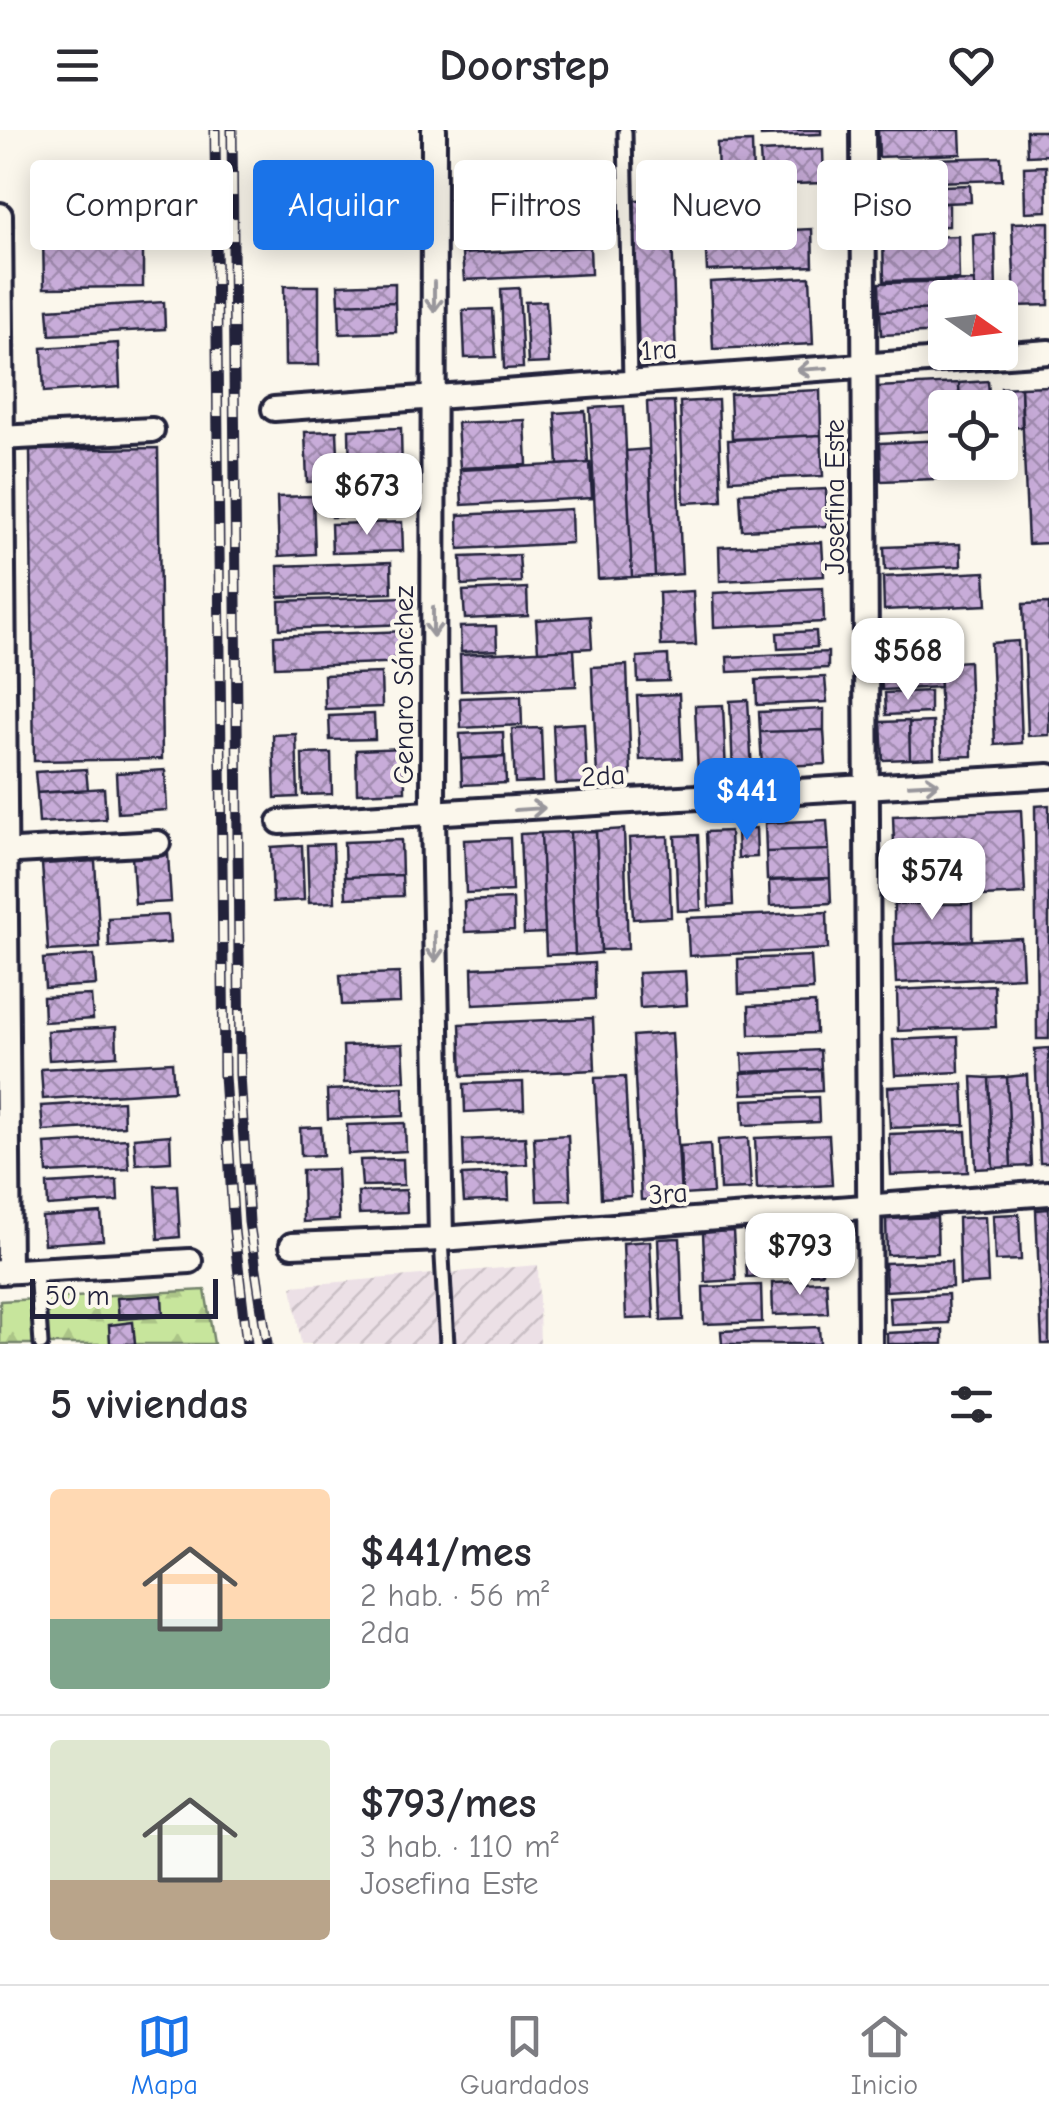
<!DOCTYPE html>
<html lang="es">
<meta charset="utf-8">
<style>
body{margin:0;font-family:"Comic Neue",sans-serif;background:#f7f7f7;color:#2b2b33;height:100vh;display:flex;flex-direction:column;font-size:38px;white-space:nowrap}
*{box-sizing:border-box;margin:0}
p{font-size:32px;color:#7c7c81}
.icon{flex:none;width:55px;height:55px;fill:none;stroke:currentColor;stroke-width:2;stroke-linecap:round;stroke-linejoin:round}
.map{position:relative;height:1214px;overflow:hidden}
.drawer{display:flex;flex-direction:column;background:#fff;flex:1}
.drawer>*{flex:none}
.guide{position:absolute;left:30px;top:30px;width:990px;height:90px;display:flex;gap:20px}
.needle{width:65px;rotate:104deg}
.controls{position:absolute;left:928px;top:150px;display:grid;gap:20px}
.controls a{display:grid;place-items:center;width:90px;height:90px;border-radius:10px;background:#fff;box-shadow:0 5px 25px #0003;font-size:50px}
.scale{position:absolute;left:30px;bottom:25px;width:188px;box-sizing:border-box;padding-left:10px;border:5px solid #22223b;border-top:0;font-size:28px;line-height:35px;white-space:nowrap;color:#22223b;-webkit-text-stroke:8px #fbf7ec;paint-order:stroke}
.price{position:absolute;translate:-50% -85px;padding:0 22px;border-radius:20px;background:#fff;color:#222;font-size:32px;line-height:65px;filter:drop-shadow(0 2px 5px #0008)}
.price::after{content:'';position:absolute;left:50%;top:60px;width:30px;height:22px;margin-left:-15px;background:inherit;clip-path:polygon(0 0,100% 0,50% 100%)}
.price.active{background:#1a73e8;color:#fff}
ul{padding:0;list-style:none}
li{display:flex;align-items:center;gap:30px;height:250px;padding:0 50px}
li+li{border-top:2px solid #e1e1e2}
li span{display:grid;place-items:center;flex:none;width:280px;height:200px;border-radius:10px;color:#555}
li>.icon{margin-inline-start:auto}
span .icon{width:120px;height:120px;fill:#fffc;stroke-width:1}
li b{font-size:42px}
h2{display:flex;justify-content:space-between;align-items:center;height:120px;padding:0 50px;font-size:42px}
.tag{padding:0 35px;border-radius:10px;background:#fff;box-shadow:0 5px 25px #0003;font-size:35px;line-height:90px}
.tag.active{background:#1a73e8;color:#fff}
header{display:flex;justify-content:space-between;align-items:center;height:130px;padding:0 50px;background:#fff;font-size:45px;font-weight:800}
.tab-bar{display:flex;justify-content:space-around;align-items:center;height:140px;border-top:2px solid #e1e1e2;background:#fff;font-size:28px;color:#7c7c81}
.tab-bar a{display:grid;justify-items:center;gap:5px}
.tab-bar .active{color:#1a73e8}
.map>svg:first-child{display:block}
.industrial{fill:url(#industrial-furrows)}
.forest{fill:url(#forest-firs);stroke:#74846c;stroke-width:2.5}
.building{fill:url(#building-cross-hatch);stroke:#22223b;stroke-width:2.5}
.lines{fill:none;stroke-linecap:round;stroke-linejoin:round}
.service-casing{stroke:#22223b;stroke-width:19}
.minor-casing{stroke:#22223b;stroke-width:30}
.service{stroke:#fbf7ec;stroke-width:11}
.minor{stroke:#fbf7ec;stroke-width:22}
.rail-casing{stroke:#22223b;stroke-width:11}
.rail{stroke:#fbf7ec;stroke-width:8;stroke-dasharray:22;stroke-linecap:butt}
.oneway{stroke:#99979c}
.labels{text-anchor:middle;stroke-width:8;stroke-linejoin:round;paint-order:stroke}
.street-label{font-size:28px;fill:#22223b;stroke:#fbf7ec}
</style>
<header><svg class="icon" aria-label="menu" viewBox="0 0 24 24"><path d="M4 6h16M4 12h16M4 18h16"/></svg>Doorstep<svg class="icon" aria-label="heart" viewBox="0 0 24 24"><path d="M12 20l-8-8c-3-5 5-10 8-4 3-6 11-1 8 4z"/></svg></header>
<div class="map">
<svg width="1049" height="1214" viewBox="0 0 1049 1214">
<defs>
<pattern id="industrial-furrows" width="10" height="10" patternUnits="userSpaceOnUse" patternTransform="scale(2.5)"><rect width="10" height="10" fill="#ece0e6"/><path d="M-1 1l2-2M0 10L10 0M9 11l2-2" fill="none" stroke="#cac0c6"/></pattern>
<pattern id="forest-firs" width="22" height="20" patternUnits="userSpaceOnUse" patternTransform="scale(2.5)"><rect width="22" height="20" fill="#c7e59c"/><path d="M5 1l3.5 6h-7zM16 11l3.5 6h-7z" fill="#abc487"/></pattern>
<pattern id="building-cross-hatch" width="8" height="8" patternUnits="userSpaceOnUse" patternTransform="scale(2.5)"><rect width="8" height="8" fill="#c8acd9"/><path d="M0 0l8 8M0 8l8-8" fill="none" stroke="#a28cb1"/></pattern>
</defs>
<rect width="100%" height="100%" fill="#fbf7ec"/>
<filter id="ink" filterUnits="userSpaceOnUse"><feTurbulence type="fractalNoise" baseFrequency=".01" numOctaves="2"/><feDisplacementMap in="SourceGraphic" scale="20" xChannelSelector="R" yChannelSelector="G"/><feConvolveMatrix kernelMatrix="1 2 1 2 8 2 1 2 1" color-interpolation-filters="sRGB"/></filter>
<g filter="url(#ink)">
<path class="industrial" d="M538,1135L540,1214H301L292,1156Z"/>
<path class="forest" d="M205,1160L214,1214H0V1171Z"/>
<path class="building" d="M761,0H821V4L761,6Z
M878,0H960L961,24L879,27Z
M1026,1H1049V25L1027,26Z
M752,12L754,86L719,87L717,13Z
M823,19L824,53L762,55L760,22Z
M1001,27L1002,50L899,53L898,30Z
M1046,36L1047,81L1025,82L1024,37Z
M970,55L971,72L886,75L885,58Z
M671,69L676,230H639L634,70Z
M949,73V96L886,98V75Z
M590,75L591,110L461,117L459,81Z
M1049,92V175L1015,176L1012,93Z
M812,99L813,136L707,141L705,104Z
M143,104V157L44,158L43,106Z
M995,104L996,168H975L973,105Z
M958,106L959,149L884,151L883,108Z
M590,117L591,144L464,150L462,124Z
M810,147L813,214L713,219L710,152Z
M974,151L975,168H945V179L880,181L879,153Z
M395,153V172L339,174L338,155Z
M284,156H319V235H285Z
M519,158L523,238L504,239L501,159Z
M546,171L549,233L528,234L525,172Z
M164,172L165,199L50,205L48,179Z
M395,172L396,202L340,204L339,174Z
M493,179L496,227L465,228L463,180Z
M945,179V202L881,205L880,181Z
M118,213L120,257L44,262L42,218Z
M988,251L990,278H960L959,253Z
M959,253L960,278H945V300L878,304L877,257Z
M1049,256V413L1028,414L1021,257Z
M1021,257L1022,297L1003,298L1001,258Z
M820,260L821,305L732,309L730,264Z
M718,270L722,371L684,373L680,272Z
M674,271L682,444L655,446L647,272Z
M624,276L632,447L598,449L590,278Z
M585,281L588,333L558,335L555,283Z
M525,290L527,335L460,338L457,293Z
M401,298L402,347L350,349L349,300Z
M337,301L339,351L307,352L305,302Z
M821,305L823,346L730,350L728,310Z
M945,310V332H962L963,348L881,351L880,313Z
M158,318L162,629L34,631L30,320Z
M649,319L655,446L632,447L626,321Z
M962,332H992L993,346L963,348Z
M590,333L592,368L462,375L460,340Z
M403,355L404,385L332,387L330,357Z
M826,359L827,396L742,400L740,363Z
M313,366L315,424L279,426L277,367Z
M571,379L572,413L459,419L458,385Z
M402,392L403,421L332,423L331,394Z
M822,412L824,446L720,451L719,417Z
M960,414L961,436L885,440L884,417Z
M519,425L521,452L462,455L461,427Z
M391,432L392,463L279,467L278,436Z
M985,442L987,475L884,480L883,447Z
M527,458L528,486L465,489L463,461Z
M823,458L824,492L714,497L713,463Z
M693,461L696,515L661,516L659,463Z
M406,467L407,494L280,499L279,471Z
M1049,473V605L1028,606L1023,474Z
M590,486L592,518L538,521L536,490Z
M496,496L497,520L461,522L460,497Z
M407,501L408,532L275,537L274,506Z
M816,501L817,517L778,519L777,503Z
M1018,511L1022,613L995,615L991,513Z
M574,519L576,556L461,561L460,525Z
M828,522V538L728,542L727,527Z
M668,525L669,551L638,552L637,527Z
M969,531L972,626L942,627L939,533Z
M627,535L631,645L597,647L592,537Z
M939,538L940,557L882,560L881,540Z
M381,543L382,577L325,579L324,545Z
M825,547L827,572L757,575L756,550Z
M930,561V583L886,585L885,563Z
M679,564L682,628L640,630L637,566Z
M521,566L522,595L461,598L460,568Z
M748,570L752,642L733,643L730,571Z
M723,575L726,643L698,645L695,576Z
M824,579V600L760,602L759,582Z
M374,584L375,609L330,610L329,586Z
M909,591L910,629L883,630L881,592Z
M933,592L934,628L910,629L909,593Z
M584,593L587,653L556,654L553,595Z
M541,598L543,652L515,653L512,599Z
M824,600L826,634L762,637L760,602Z
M503,602L504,627L461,629L460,604Z
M296,604L298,667L275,668L273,605Z
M404,618L405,661L357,663L356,620Z
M331,623L332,664L303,665L302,624Z
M505,626L506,653L462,655L461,629Z
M86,639L88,660L37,663L35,642Z
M165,640L167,680L118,683L116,643Z
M104,658L106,689L39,693L37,663Z
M1049,675V909H1037L1035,676Z
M1021,680L1025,764L896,770L893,686Z
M827,690L829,720L766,722L765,693Z
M756,698L757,727L738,728L737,699Z
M624,699L628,819L601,820L596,701Z
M596,701L601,823L575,825L570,702Z
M730,701L733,775L709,777L706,702Z
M570,702L575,824L546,825L541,703Z
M541,703L545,803L524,804L520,704Z
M698,705L701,780L678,781L675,706Z
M668,706L671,787L633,789L629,708Z
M510,708L512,761L466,763L464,710Z
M401,710L402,745L345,747L344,712Z
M333,714L335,772L309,773L307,715Z
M302,715L304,770L273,772L271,717Z
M829,720L830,748L767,750L766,722Z
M168,724L171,772L135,774L132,726Z
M95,731L100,818L48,821L42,734Z
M402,745L403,766L346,768L345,747Z
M830,748L831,773L770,776L769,751Z
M513,769L514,800L465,802L464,771Z
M894,774H972V811L894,814Z
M827,782L828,819L689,826L687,788Z
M168,785L170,813L109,817L108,788Z
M1021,808L1023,847L896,853L894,814Z
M94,825L96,855L45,858L43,829Z
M811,826L813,860L739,864L738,829Z
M594,833L595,869L473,875L472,838Z
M685,841L687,875L640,878L638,843Z
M399,843L400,873L342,875L340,845Z
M994,855L996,897L898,901L897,860Z
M91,865L93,889L44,892L43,867Z
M815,873L816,903L750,905L749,876Z
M593,888L595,940L462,946L460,894Z
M116,897L117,926L49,930L47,901Z
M672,903L681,1068L641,1070L633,906Z
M958,907L959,942L895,945L893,910Z
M403,914L405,951L344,953L343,916Z
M1049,918V1033H1040L1035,919Z
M820,920L821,939L743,942L742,924Z
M172,932L174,961L43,969L41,939Z
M821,939L822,961L742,964L741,943Z
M1027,945L1031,1036L1011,1037L1007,947Z
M625,947L631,1066L601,1068L595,948Z
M972,947L989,948L993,1038L976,1039Z
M1007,947L1011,1037L993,1038L989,948Z
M523,952L524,979L465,982L464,954Z
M963,954L965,995L890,998L888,957Z
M403,957L404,986L328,989L327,960Z
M818,967L819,992L744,995L743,970Z
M123,971L124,996L43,1001L41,976Z
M405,993L406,1021L348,1024L347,995Z
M321,997L323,1025L301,1026L300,998Z
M966,1001L968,1042L891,1045L889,1004Z
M170,1005L171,1032L136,1034L134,1008Z
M568,1005L571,1070L537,1071L534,1007Z
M829,1005L832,1055L757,1059L755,1008Z
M525,1007L527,1034L464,1037L463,1010Z
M748,1008L751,1059L720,1060L718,1010Z
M127,1009L129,1039L47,1043L45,1014Z
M710,1014L713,1063L682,1065L680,1016Z
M403,1029L404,1055L362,1056L360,1030Z
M337,1039L339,1090L303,1092L302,1040Z
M508,1043L509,1070L464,1072L462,1045Z
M117,1050L118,1071L48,1076L47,1054Z
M177,1055L180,1107L158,1109L155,1056Z
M406,1060L407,1082L359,1084L358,1062Z
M1049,1079V1214H1042L1036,1080Z
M101,1083L103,1110L44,1114L42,1087Z
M1019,1084L1021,1130L995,1131L993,1085Z
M937,1087L938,1123L887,1125L886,1089Z
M985,1087L988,1153L960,1155L958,1088Z
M820,1098L822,1143L747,1147L745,1102Z
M733,1101L736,1150L705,1152L703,1102Z
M680,1108L683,1190L661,1191L658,1109Z
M650,1111L654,1188L626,1189L623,1113Z
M951,1131L952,1157L886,1161L885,1133Z
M826,1151L828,1183L773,1185L772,1153Z
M761,1155L762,1192L704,1194L703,1157Z
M948,1164L949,1193L891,1195L889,1167Z
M162,1165L163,1186L119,1189L117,1168Z
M133,1192L135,1214H110L109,1195Z
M819,1197L820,1214H722L721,1201Z
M943,1200V1214H887V1203Z"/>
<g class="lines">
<defs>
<path id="service" d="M625,2L630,251
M441,1109L447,1214
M36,1139L41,1214"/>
<path id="minor" d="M434,0L433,686L441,1109
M863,0L870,1214
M0,85L9,1141
M274,279L1049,222
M0,308L152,300
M280,692L1049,646
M0,722L158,713
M292,1115L441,1109L1049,1063
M0,1142L190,1131"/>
</defs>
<use href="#service" class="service-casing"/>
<use href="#minor" class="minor-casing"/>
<use href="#service" class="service"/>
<use href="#minor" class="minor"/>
<defs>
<path id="rail" d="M215,0L224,945L234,1101L247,1214
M232,0L240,945L249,1092L267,1214"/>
</defs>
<use href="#rail" class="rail-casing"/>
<use href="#rail" class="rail"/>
</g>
<defs><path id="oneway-shaft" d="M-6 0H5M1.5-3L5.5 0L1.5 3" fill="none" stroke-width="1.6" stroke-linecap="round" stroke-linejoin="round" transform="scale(2.5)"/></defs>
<g class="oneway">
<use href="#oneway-shaft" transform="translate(434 167) rotate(90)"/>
<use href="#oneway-shaft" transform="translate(812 239) rotate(176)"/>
<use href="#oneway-shaft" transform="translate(433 492) rotate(90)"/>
<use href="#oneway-shaft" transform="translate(924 654) rotate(-3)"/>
<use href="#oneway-shaft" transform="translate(530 679) rotate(-4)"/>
<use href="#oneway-shaft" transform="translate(435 817) rotate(89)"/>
</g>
</g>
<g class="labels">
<g class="street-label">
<text transform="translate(659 219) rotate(-4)" y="10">1ra</text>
<text transform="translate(834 367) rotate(-90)" y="10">Josefina Este</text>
<text transform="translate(403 555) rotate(-90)" y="10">Genaro Sánchez</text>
<text transform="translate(603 645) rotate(-4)" y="10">2da</text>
<text transform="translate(668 1063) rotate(-4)" y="10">3ra</text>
</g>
</g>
</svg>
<div class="controls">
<a><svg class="needle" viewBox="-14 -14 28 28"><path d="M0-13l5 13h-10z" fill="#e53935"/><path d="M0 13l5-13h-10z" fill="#7c7c81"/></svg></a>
<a><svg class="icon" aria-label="locate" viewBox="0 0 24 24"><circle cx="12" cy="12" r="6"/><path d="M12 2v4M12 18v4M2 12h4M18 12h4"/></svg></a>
</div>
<div class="scale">50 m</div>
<b class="price" style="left:367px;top:408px">$673</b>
<b class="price" style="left:908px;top:573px">$568</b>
<b class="price active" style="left:747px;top:713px">$441</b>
<b class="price" style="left:932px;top:793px">$574</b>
<b class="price" style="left:800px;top:1168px">$793</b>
<div class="guide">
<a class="tag">Comprar</a>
<a class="tag active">Alquilar</a>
<a class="tag">Filtros</a>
<a class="tag">Nuevo</a>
<a class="tag">Piso</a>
</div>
</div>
<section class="drawer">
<h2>5 viviendas<svg class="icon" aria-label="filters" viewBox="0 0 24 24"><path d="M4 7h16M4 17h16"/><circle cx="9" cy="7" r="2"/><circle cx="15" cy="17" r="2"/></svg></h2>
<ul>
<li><span style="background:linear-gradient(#ffd9b3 65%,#7fa58c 0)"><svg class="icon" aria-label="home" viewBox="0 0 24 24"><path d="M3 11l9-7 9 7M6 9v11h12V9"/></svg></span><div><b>$441/mes</b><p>2 hab. · 56 m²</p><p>2da</p></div></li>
<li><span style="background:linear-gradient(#dfe7d0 70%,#b9a48a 0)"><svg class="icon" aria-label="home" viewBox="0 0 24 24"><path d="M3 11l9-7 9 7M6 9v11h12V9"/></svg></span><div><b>$793/mes</b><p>3 hab. · 110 m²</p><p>Josefina Este</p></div></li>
</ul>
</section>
<nav class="tab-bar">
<a class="active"><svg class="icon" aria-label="map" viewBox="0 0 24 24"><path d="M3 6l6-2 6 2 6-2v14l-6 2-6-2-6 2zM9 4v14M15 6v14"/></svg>Mapa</a>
<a><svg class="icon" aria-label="saved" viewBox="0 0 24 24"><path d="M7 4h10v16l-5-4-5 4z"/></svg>Guardados</a>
<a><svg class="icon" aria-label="home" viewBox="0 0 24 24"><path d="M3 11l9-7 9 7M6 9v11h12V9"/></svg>Inicio</a>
</nav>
